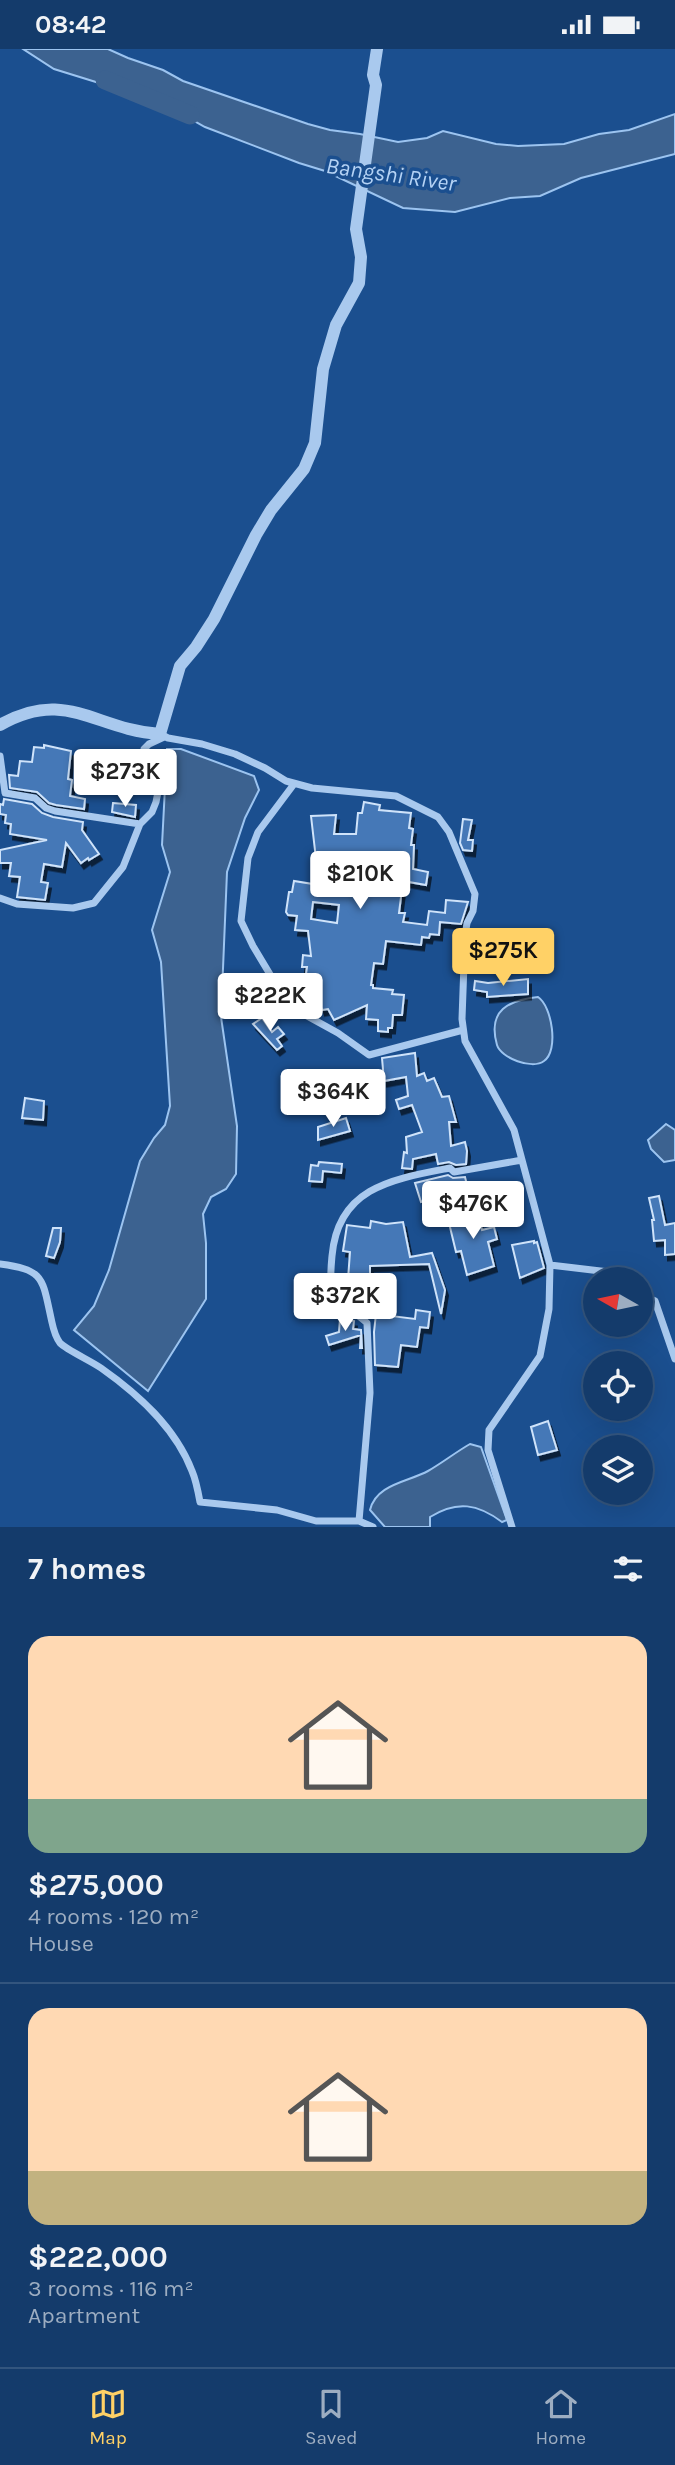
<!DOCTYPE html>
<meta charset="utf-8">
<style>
body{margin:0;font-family:Karla,sans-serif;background:#214673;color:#f1f3f6;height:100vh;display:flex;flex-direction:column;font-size:26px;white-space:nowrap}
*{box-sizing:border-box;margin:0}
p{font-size:23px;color:#9dadc1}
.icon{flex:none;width:38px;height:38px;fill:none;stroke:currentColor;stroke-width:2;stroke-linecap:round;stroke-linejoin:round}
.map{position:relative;height:1478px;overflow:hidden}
.side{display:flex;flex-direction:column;background:#143b6b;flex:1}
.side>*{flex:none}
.needle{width:46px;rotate:279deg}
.buttons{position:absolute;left:583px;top:1218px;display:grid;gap:14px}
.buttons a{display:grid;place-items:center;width:70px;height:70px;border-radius:50%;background:#143b6b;box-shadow:0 7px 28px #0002,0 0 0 2px #33557e;font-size:35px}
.price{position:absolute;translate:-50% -60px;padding:0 16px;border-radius:7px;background:#fff;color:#222;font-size:23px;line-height:46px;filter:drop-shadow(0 2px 4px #0008)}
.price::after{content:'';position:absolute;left:50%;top:42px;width:21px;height:16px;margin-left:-10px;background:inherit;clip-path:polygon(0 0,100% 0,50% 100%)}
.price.selected{background:#ffd166;color:#111}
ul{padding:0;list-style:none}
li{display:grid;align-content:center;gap:14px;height:371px;padding:0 28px}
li+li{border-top:2px solid #33557e}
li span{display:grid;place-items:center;height:217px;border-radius:21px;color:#555}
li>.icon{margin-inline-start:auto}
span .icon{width:126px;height:126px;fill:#fffc;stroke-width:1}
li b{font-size:30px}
h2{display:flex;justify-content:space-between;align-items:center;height:84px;padding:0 28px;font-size:30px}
.status{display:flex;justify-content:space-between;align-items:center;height:49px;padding:0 35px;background:#143b6b;direction:ltr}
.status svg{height:19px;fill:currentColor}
.tab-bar{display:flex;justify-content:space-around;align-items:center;height:98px;border-top:2px solid #33557e;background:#143b6b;font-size:19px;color:#9dadc1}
.tab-bar a{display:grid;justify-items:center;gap:4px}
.tab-bar .selected{color:#ffd166}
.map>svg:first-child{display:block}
.water{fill:#3c6290;stroke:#9cc4f0;stroke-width:2}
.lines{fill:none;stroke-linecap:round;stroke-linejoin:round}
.river{stroke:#3c6290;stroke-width:19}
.building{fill:#4478b7;stroke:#cfe3fa;stroke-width:2;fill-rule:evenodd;filter:url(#shadow)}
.minor{stroke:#a9c9ee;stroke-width:7}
.tertiary{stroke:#a9c9ee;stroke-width:12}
.labels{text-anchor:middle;stroke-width:7;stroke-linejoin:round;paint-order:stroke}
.water-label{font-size:23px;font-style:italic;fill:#b5d3f5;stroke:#1b4f8f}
</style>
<div class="status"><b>08:42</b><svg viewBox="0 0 49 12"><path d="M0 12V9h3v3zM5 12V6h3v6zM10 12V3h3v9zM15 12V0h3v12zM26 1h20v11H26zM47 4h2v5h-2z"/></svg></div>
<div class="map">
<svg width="675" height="1478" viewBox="0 0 675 1478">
<defs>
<filter id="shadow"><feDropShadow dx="3" dy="5.5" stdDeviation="0" flood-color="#0009"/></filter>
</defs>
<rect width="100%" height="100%" fill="#1b4f8f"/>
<path class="water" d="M23,0H108L128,9L163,21L183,32L308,75L330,81L360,85L398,93L427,89L443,82L496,95L518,97L564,95L599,85L629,81L675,65V105L581,129L540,147L510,149L455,163L403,159L325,122L299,114L205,78L164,55L135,43L112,38L54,20Z
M167,700H181L254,727L259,741L245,769L227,823L221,968L237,1077L236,1125L226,1140L211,1148L203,1165L206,1194V1250L148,1342L74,1281L94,1257L109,1221L140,1112L154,1089L165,1076L170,1057L161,913L152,881L170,823L162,796Z
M501,887L517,888L522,892L523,901L501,904L485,903L484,895L491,889Z
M538,948C552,957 559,1002 544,1012C532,1021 501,1009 497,996C487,961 509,951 538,948Z
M666,1075L675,1081V1111L664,1113L651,1100L648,1091Z
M470,1395L481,1398L507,1471L502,1473C478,1455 457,1451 430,1468V1478H385L370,1461C376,1435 408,1433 428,1422C442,1414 456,1403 470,1395Z"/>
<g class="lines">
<path class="river" d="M105,31L190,66"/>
</g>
<path class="building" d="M44,696L71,702L68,730L72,731L70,747L85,750L84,760L56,756L49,754L37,743L10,739L9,726L18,727L20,712L32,713L34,698L44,699Z
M4,750L32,755L42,764L53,768L83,773L82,781L99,805L89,811L88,809L81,814L66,794L62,818L44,815L41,833L48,834L45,851L17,848L20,828L9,827L11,814H0V801L47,791L10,785L11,775L5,774L6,766L0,765V755L3,756Z
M364,753L380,756L379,761L411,764L409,779L413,780L411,796H414L413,820L428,823L426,836L403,832L399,864H405L403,873L427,876L429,862L445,864L446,851L468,853L461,875L440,873L439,886L430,885L429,889L422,888L421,896L386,892L383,915L374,914L371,936H373V939L393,941L392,945L404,946L402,966H393L392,979H388V983L378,982V971L366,970L367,956L334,971L328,960L322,961L319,952L315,953L312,933L305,932L307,918H302L303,906L311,907L308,882L295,881L297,867L288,866L286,863L289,843H292L294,832L313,835L316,810L311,767L336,766L334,785H356L358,764H362ZM313,853L339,856L337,874L311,870Z
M113,754L136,756L135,768L112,763Z
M463,770L472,771L468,791H473L472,802L463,801L460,794Z
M528,930V945L487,948V943L474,941L475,932L488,934Z
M262,969L272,983L278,978L284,985L277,990L282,997L277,1001L253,975Z
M415,1004L417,1027L424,1024L427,1032L434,1029L442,1048L449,1047L456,1073H449L451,1097L465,1093L467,1102L466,1115L456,1116L449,1113L438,1115L436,1105L413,1110L412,1120L402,1119L404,1103L407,1104L406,1088L422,1083L412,1056L399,1060L396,1051L408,1047L406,1028L384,1032L382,1009Z
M25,1049L44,1052L43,1071L22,1069Z
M346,1069L350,1082L318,1091V1078Z
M319,1113L342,1115L341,1124L323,1122L322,1133L309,1132L311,1116L318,1117Z
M448,1126L453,1129L465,1128L468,1140L453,1144L456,1154L446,1157L443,1146L421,1153L415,1134Z
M659,1147L665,1176L675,1174V1205L665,1206V1191L654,1192L652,1171H654L649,1149Z
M475,1156L482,1181L494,1178L497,1190L488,1193L494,1217L467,1226L461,1202L456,1203L449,1174L462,1170L460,1160Z
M371,1172L386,1175L403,1173L410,1208L432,1204L445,1241L441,1265L429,1215L370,1217V1226H359L361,1234L355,1235L358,1245L347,1248L343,1231L348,1230L350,1203L343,1202L347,1176L370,1179Z
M53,1179H61L60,1193L54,1209L46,1207Z
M534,1192V1194L537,1193L544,1219L520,1229L512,1196Z
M416,1261L430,1263L428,1279L420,1278L417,1298L401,1296L398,1318L375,1316L374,1283L376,1265L415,1270Z
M340,1270L354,1272L353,1280L361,1281L362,1299H360L361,1286L329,1296L326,1287L339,1283Z
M548,1372L557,1401L538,1406L531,1378Z"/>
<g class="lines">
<path class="minor" d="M160,685L168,689L202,695L235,705L265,719L286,732L312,739L396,747L438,768L449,783L475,845L473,862L467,874L465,887L462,970L465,992L514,1081L550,1216L549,1260L540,1307L489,1381L488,1401L512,1478
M0,707L5,744L35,749L46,759L55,762L140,775
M294,735L258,783L248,809L241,872L253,897L289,957L338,984L369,1006L463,981
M0,849L17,855L73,859L94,854L123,818L140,775L152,763L156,753L158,743L145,708L144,700L149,695L164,688
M0,1215C44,1221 42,1228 51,1269C53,1278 54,1286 60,1294C67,1301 91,1312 101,1319C138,1345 175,1378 192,1422C196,1431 198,1442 200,1453L277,1461L316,1472H359L373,1478
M550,1216L609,1223L626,1230
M640,1245L655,1252L675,1310
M359,1472L370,1344L367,1274C356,1264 343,1257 335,1245C329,1235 331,1218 332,1207C338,1138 393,1130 450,1119L454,1123L522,1111"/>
<path class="tertiary" d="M0,676C66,638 95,681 160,685L180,617L196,598L214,570L256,486L271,461L304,420L315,394L323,320L336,276L359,234L361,208L356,180L376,36L373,26L377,0"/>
</g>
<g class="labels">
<g class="water-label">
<text transform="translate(391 125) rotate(8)" y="8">Bangshi River</text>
</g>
</g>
</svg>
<div class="buttons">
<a><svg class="needle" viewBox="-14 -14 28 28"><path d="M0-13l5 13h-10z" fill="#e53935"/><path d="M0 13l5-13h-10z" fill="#9dadc1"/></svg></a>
<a><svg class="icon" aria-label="locate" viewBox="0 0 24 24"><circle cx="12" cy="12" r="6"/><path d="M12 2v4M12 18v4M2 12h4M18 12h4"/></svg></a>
<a><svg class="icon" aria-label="layers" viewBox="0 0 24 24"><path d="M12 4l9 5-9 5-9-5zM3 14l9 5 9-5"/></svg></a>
</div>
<b class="price" style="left:125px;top:760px">$273K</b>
<b class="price" style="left:360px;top:862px">$210K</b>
<b class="price selected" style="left:503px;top:939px">$275K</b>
<b class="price" style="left:270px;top:984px">$222K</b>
<b class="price" style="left:333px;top:1080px">$364K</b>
<b class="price" style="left:473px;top:1192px">$476K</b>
<b class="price" style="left:345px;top:1284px">$372K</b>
</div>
<section class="side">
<h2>7 homes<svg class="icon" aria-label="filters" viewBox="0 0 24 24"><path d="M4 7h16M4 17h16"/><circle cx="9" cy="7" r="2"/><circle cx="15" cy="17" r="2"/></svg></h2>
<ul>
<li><span style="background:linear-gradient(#ffd9b3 75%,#7fa58c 0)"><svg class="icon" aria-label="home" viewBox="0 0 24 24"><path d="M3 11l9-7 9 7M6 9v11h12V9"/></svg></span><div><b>$275,000</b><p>4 rooms · 120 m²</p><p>House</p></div></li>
<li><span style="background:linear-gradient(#ffd9b3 75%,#c2b280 0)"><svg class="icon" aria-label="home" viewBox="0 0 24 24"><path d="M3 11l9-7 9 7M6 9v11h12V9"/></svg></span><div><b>$222,000</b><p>3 rooms · 116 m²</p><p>Apartment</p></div></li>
</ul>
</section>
<nav class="tab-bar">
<a class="selected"><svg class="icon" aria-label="map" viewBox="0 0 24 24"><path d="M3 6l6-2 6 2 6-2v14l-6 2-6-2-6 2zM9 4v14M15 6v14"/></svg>Map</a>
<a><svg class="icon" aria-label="saved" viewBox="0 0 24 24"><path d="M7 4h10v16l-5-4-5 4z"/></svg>Saved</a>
<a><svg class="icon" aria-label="home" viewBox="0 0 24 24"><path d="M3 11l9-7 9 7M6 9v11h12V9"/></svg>Home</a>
</nav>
